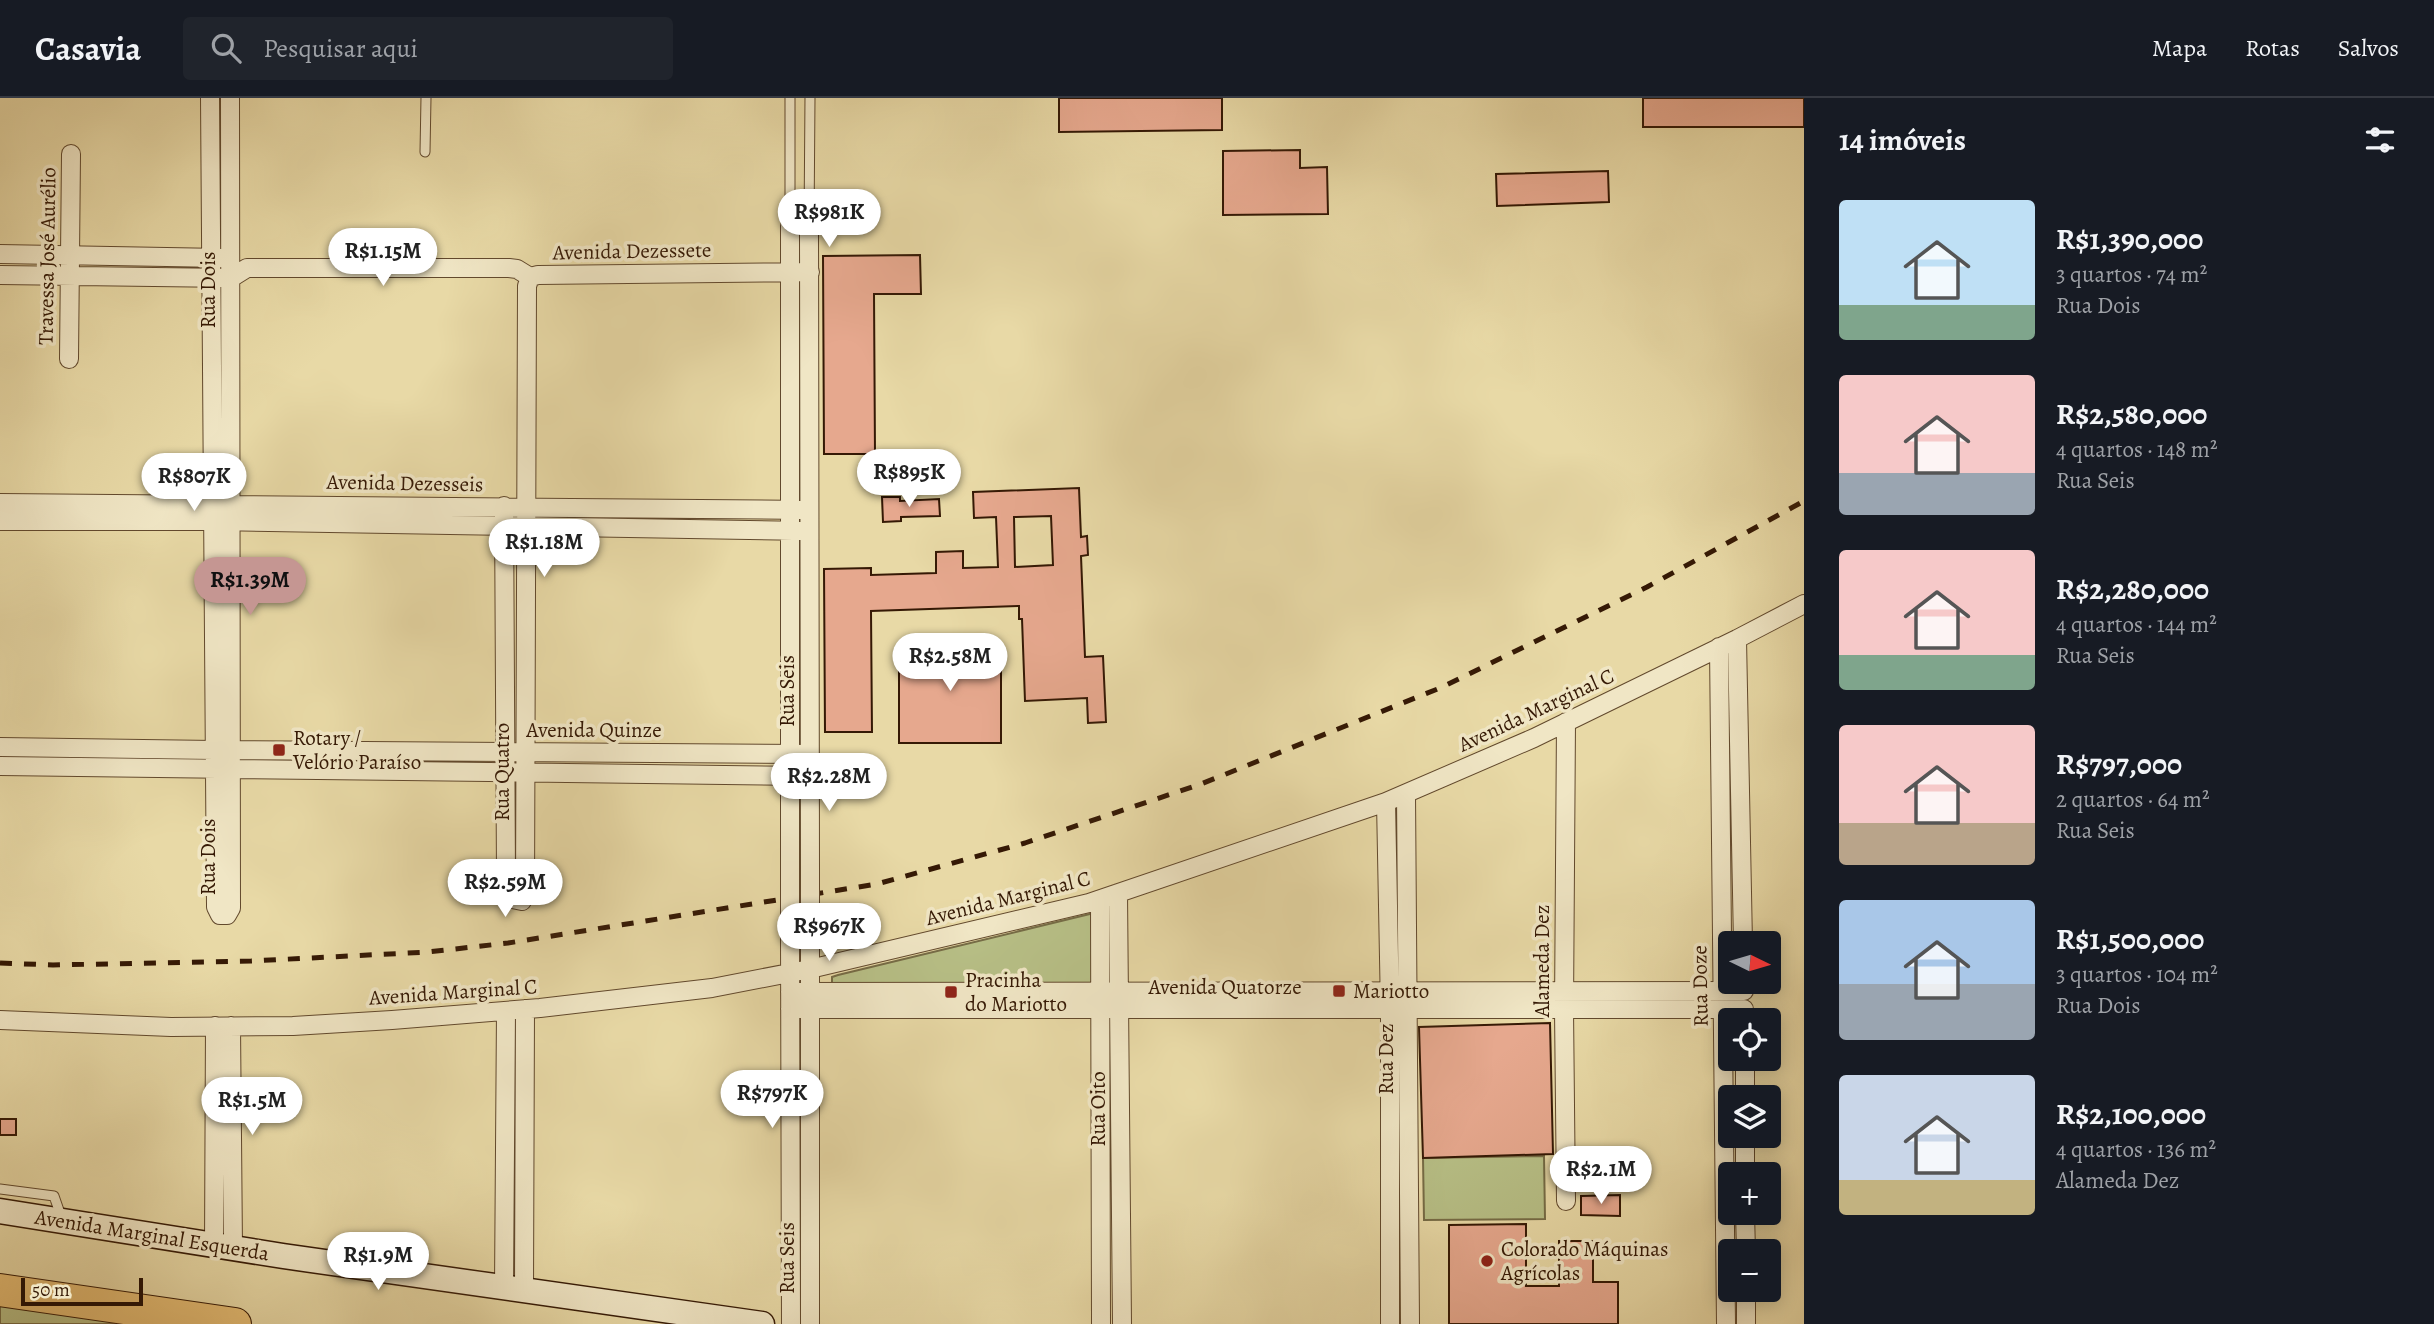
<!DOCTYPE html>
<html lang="pt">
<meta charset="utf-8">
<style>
body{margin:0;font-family:Alegreya,serif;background:#20242c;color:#f1f3f6;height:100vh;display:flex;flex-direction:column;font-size:26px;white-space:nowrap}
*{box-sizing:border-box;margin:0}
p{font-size:23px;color:#9ea1a6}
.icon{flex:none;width:38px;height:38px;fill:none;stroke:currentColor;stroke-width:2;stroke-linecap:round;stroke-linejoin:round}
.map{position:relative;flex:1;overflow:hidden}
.panel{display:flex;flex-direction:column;background:#171b24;width:630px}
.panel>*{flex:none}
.needle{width:46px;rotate:95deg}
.tools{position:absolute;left:1718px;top:833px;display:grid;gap:14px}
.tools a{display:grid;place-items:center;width:63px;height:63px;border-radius:7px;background:#171b24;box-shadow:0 4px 18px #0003;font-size:35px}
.scale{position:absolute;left:21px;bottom:18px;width:122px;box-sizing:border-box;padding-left:7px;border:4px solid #351905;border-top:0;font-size:19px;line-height:24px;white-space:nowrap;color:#351905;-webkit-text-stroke:5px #f0e6c5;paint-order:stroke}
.price{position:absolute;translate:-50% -60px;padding:0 16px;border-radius:24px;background:#fff;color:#222;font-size:23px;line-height:46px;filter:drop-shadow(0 2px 4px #0008)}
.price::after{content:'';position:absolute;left:50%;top:42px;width:21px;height:16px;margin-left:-10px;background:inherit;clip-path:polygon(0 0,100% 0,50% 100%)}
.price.selected{background:#c59692;color:#111}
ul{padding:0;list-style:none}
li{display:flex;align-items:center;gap:21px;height:175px;padding:0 35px}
li span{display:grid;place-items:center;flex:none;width:196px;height:140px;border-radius:7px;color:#555}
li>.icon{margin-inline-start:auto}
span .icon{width:84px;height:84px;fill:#fffc;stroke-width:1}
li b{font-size:30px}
h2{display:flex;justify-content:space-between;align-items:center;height:84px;padding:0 35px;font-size:30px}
header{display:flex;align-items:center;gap:42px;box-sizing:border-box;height:98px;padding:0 35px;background:#171b24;border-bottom:2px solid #363941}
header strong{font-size:33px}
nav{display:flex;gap:38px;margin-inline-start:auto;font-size:24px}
.search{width:490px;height:63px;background:#20242c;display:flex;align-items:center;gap:18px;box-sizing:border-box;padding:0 24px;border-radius:7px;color:#9ea1a6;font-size:26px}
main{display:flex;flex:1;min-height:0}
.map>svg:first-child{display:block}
.green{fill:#b7bf86;stroke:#766c46;stroke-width:2}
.building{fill:#e6a88e;stroke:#351905;stroke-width:2;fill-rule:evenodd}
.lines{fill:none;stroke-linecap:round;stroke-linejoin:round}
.service-casing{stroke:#62492d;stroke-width:11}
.minor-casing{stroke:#62492d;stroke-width:20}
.secondary-casing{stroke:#351905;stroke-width:27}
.motorway-casing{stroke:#351905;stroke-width:34}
.service{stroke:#f0e6c5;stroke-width:9}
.minor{stroke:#f0e6c5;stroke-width:18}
.secondary{stroke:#f0e6c5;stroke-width:24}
.motorway{stroke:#e4bc73;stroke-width:32}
.rail{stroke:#351905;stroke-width:5;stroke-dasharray:12 12;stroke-linecap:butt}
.minor-bridge-casing{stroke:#62492d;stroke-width:20;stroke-linecap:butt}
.minor-bridge{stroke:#f0e6c5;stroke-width:18}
.poi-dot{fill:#8f2418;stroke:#f0e6c5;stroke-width:2.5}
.labels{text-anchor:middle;stroke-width:7;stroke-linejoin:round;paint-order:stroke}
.street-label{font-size:21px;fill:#351905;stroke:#f0e6c5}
.poi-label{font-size:21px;fill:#351905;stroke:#f0e6c5;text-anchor:start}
</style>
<header>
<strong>Casavia</strong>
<div class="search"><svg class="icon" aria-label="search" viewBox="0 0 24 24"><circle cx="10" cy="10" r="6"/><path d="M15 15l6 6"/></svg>Pesquisar aqui</div>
<nav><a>Mapa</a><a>Rotas</a><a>Salvos</a></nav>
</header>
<main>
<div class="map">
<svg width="1804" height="1226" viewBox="0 0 1804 1226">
<rect width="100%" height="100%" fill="#e8d9a6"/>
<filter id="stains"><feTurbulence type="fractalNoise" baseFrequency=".00286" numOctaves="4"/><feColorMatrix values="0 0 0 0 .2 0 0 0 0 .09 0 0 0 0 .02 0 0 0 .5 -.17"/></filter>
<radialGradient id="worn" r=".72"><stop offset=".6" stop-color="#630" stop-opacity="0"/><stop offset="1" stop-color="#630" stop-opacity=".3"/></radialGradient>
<path class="green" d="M1094,815L1095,889L832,885V879L838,877Z
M1544,1058L1545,1121L1424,1122L1423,1060Z
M0,1202L165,1226H0Z"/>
<path class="building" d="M1059,0H1222V32L1059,34Z
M1643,0H1804V29H1643Z
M1300,52V70L1327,69L1328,116L1223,117V53Z
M1608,73L1609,104L1497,108L1496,76Z
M920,157L921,196H874L875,356H824L823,158Z
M1079,390L1081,439L1087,438L1088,457L1081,458L1085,559L1103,558L1106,624L1088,625L1087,600L1025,603L1022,521H1019V508L871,513L872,634H825L824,471L871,470V477L936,475V454L963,453V470L998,469L996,419L974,420L973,394ZM1051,418L1053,467L1015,469L1014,419Z
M882,399H900V403L939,401L940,418L901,419V423L883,424Z
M899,545H1001V645H899Z
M1550,925L1553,1056L1423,1060L1419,929Z
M0,1021H16V1037H0Z
M1620,1097V1118L1581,1117V1098Z
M1526,1126V1188H1559V1143H1593V1184H1618V1226H1449V1127Z"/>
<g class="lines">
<defs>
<path id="service" d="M425,54L426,0
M790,128V0
M809,128L810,0
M0,1091L54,1098L62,1121"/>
<path id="minor" d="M210,0L216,809L220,817H227L231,810L230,0
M809,128L810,773
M0,156L222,160
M0,177L231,180L247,170H509L517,171L530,179L538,177L810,174
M69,261L71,56
M0,405L809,412
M504,408L506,777L508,800L522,803L525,797L527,188L530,179
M0,423H213L809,433
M1737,541L1743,845
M1719,549L1726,1226
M0,649L214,652L810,656
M0,668L810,678
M1406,696L1410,1226
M1386,704L1390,912V1226
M790,776V128
M1118,795L1122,1226
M1100,802L1101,1226
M790,838L791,1226
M790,894L1744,893
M790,911H1744
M0,922L171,929L293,928L392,922L540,910L712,890L810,871L1089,805L1386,704L1534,640L1737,541L1804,506
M231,928L233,1150
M1745,961V999
M1745,1038V1076
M1566,1103L1564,911L1566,624
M1745,1115L1746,1153
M214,1147L215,928
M504,1189L506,913
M524,1192L525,911
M1746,1192V1226
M810,1226V836"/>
<path id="secondary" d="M0,1113L283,1158L762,1226"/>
<path id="motorway" d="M0,1192L235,1226"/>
</defs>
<use href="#service" class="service-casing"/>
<use href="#minor" class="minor-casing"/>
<use href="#secondary" class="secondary-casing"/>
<use href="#motorway" class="motorway-casing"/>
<use href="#service" class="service"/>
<use href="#minor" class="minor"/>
<use href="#secondary" class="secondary"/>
<use href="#motorway" class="motorway"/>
<path class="rail" d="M0,865L53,867L251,863L428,854L508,845L877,786L1025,745L1201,686L1440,590L1647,489L1804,403"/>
<defs>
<path id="minor-bridge" d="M810,836V773
M790,838V776"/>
</defs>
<use href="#minor-bridge" class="minor-bridge-casing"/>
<use href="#minor-bridge" class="minor-bridge"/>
</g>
<g class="poi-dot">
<rect x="272" y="645" width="14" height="14" rx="3.5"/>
<rect x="1332" y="886" width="14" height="14" rx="3.5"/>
<rect x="944" y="887" width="14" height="14" rx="3.5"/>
<circle cx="1487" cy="1163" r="7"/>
</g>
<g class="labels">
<g class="street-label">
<text transform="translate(632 153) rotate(-1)" y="7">Avenida Dezessete</text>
<text transform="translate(47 158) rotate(-89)" y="7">Travessa José Aurélio</text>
<text transform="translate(208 192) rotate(-90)" y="7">Rua Dois</text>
<text transform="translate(405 385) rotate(1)" y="7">Avenida Dezesseis</text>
<text transform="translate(787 593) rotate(-90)" y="7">Rua Seis</text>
<text transform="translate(1536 612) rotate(-25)" y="7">Avenida Marginal C</text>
<text x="594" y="639">Avenida Quinze</text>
<text transform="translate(502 674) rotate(-90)" y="7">Rua Quatro</text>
<text transform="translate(208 759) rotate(-90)" y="7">Rua Dois</text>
<text transform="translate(1008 800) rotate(-14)" y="7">Avenida Marginal C</text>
<text transform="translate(1542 863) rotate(-90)" y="7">Alameda Dez</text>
<text transform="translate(1700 888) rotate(-91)" y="7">Rua Doze</text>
<text x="1225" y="896">Avenida Quatorze</text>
<text transform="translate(453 894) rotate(-4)" y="7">Avenida Marginal C</text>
<text transform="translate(1386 961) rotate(-90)" y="7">Rua Dez</text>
<text transform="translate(1098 1011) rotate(-90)" y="7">Rua Oito</text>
<text transform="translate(152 1137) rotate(9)" y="7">Avenida Marginal Esquerda</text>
<text transform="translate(787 1160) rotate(-90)" y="7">Rua Seis</text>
</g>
<g class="poi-label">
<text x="293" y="647">Rotary /<tspan x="293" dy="24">Velório Paraíso</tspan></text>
<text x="965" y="889">Pracinha<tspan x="965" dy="24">do Mariotto</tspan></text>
<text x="1353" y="900">Mariotto</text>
<text x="1501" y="1158">Colorado Máquinas<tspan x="1501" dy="24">Agrícolas</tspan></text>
</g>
</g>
<rect width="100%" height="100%" filter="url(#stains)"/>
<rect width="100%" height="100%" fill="url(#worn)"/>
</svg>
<div class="tools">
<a><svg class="needle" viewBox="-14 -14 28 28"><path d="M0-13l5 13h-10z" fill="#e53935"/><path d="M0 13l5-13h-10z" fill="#9ea1a6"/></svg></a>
<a><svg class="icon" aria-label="locate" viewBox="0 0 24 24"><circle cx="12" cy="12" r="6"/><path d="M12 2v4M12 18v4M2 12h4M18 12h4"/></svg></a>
<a><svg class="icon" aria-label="layers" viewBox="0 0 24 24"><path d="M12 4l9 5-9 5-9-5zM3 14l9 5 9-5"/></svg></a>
<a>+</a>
<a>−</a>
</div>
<div class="scale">50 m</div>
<b class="price" style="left:829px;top:151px">R$981K</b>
<b class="price" style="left:383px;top:190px">R$1.15M</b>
<b class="price" style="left:909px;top:411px">R$895K</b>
<b class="price" style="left:194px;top:415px">R$807K</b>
<b class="price" style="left:544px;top:481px">R$1.18M</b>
<b class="price selected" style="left:250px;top:519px">R$1.39M</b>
<b class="price" style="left:950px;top:595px">R$2.58M</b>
<b class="price" style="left:829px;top:715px">R$2.28M</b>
<b class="price" style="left:505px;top:821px">R$2.59M</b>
<b class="price" style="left:829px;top:865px">R$967K</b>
<b class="price" style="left:772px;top:1032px">R$797K</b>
<b class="price" style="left:252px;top:1039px">R$1.5M</b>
<b class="price" style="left:1601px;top:1108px">R$2.1M</b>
<b class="price" style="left:378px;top:1194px">R$1.9M</b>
</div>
<section class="panel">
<h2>14 imóveis<svg class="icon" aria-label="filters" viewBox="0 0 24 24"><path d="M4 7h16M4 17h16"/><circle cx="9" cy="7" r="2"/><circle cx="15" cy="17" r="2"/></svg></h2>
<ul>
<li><span style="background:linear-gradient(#bfe0f5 75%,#7fa58c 0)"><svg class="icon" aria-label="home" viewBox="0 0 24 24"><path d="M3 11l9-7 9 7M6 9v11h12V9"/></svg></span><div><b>R$1,390,000</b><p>3 quartos · 74 m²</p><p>Rua Dois</p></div></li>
<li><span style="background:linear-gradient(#f6c9c9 70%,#9aa5b1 0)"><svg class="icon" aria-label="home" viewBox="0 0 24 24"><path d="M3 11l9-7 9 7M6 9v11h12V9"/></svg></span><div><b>R$2,580,000</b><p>4 quartos · 148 m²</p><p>Rua Seis</p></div></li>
<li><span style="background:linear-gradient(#f6c9c9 75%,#7fa58c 0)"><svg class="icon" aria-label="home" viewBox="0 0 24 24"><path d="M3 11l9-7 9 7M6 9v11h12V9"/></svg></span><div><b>R$2,280,000</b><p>4 quartos · 144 m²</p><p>Rua Seis</p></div></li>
<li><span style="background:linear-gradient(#f6c9c9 70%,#b9a48a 0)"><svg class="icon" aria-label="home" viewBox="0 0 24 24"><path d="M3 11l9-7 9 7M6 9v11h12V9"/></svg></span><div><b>R$797,000</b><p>2 quartos · 64 m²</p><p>Rua Seis</p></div></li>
<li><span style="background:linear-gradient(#a9c7e8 60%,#9aa5b1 0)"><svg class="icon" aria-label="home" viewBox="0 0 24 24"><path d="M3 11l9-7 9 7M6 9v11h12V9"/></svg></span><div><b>R$1,500,000</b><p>3 quartos · 104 m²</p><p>Rua Dois</p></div></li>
<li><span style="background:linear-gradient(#c9d6e8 75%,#c2b280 0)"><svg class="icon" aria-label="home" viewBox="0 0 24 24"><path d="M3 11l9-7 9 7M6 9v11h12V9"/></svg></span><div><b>R$2,100,000</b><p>4 quartos · 136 m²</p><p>Alameda Dez</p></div></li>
</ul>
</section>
</main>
